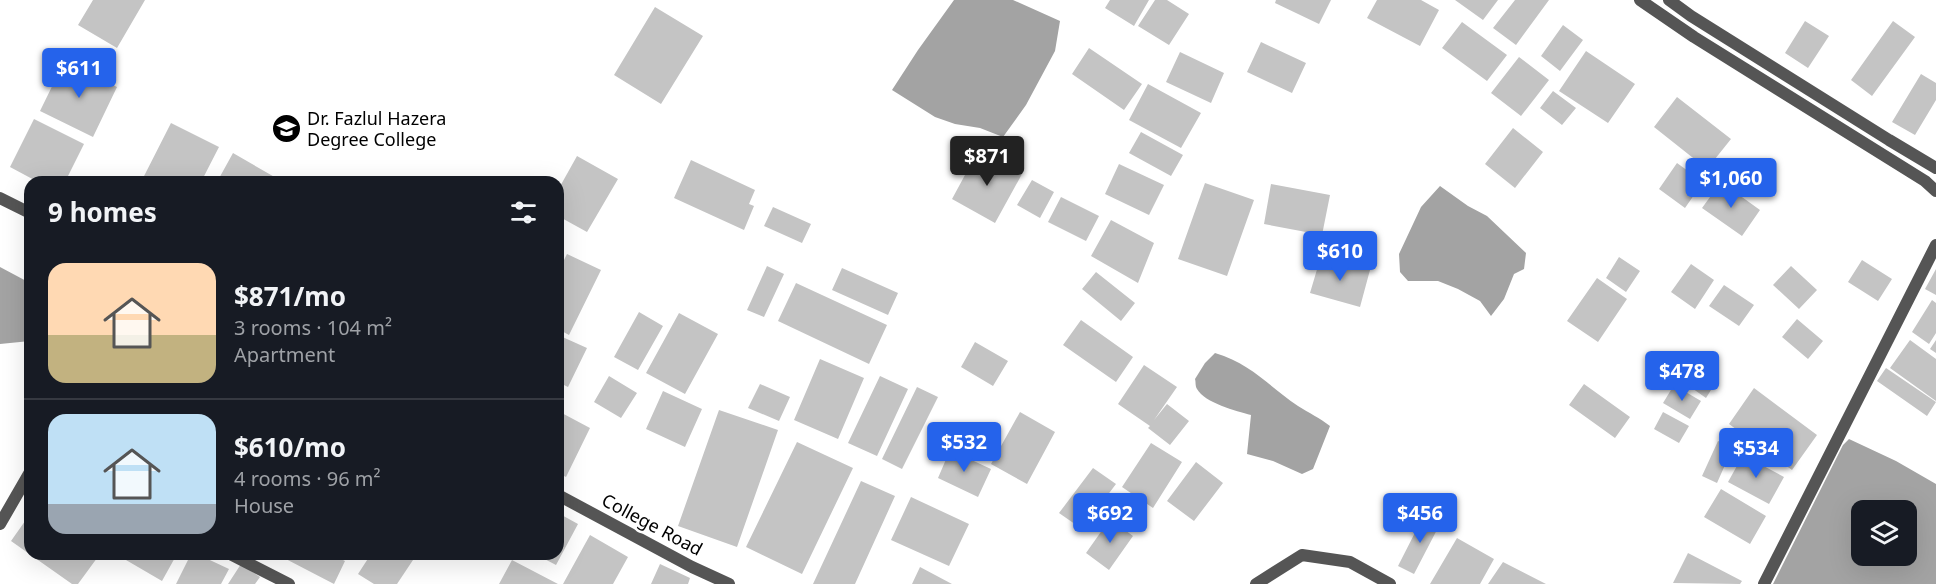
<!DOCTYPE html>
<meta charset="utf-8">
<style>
body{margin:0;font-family:"Noto Sans",sans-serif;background:#20242c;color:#f1f3f6;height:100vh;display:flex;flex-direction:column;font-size:22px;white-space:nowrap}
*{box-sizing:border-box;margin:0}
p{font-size:20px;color:#9ea1a6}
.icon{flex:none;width:33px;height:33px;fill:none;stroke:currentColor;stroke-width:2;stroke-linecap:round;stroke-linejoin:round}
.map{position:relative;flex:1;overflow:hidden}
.side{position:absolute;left:24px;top:176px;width:540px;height:384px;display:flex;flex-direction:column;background:#171b24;border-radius:18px;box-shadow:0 6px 24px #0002}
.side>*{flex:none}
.fabs{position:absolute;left:1851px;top:500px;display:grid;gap:12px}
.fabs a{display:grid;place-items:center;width:66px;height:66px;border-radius:12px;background:#171b24;box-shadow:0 6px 24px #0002;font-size:30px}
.price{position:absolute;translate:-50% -51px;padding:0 14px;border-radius:6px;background:#2563eb;color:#fff;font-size:20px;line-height:39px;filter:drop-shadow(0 2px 3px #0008)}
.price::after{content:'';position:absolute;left:50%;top:36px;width:18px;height:14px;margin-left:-9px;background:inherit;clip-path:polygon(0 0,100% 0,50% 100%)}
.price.active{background:#222;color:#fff}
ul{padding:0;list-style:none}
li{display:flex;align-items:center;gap:18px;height:150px;padding:0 24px}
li+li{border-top:2px solid #363941}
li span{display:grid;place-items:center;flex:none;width:168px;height:120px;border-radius:18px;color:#555}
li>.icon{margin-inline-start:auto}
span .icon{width:72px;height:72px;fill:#fffc;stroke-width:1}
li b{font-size:26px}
h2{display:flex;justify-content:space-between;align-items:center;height:72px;padding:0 24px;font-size:26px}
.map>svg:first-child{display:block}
.water{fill:#a3a3a3;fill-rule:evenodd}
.building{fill:#c4c4c4}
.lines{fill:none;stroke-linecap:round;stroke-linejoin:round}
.minor{stroke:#555;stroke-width:12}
.labels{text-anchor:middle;stroke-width:5;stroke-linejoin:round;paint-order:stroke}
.poi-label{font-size:18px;fill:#000;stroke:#fff;text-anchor:start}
.street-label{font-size:18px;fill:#000;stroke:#fff}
</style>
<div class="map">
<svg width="1936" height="584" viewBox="0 0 1936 584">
<rect width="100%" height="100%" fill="#fff"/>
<path class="water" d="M954,0H1013L1060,21L1055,51L1026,105L1003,137L980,128L955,124L935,117L892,90L918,50Z
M1440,186L1468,206L1487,216L1526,253L1524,269L1514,274L1504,299L1491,316L1480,301L1458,289L1438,281H1408L1400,272L1399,254L1421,207Z
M0,267L30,283V341L0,344Z
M1215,353C1252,364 1268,386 1298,406C1309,413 1320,418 1330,426L1313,469L1302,474L1273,461L1247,454L1251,415C1236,411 1205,403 1197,389C1195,386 1196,382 1195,379L1205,363Z
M1849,439L1896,461L1936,484V584H1773L1843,445ZM1862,510H1906V555H1862Z"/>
<path class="building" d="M93,0H145L117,48L78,25Z
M1110,0H1149L1134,26L1105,8Z
M1155,0H1167L1189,14L1169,45L1138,26Z
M1276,0H1331L1319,24L1275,3Z
M1377,0H1421L1439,10L1420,46L1367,18Z
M1455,0H1498L1483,20Z
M1515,0H1549L1516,45L1493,28Z
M655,7L703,36L661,104L614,75Z
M1805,21L1829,36L1808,68L1785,53Z
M1893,21L1915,37L1872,96L1851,80Z
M1462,22L1507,55L1487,81L1442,48Z
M1563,25L1583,40L1560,71L1541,56Z
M1261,42L1306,63L1292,93L1247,72Z
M1089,48L1142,84L1124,110L1072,74Z
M1586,51L1635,84L1608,123L1559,91Z
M1180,52L1224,73L1211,103L1166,82Z
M1519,57L1549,80L1521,116L1491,93Z
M64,62L117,87L93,137L40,111Z
M1921,74L1936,83V100L1915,135L1892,122Z
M1148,84L1201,113L1181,148L1129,120Z
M1553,91L1576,108L1562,125L1540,108Z
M1677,97L1731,139L1707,169L1654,127Z
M34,119L84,144L65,182H38L10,167Z
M171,123L219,147L201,182H141Z
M1513,128L1543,152L1515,188L1485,164Z
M1141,132L1183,155L1171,176L1129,153Z
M978,151L1022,174L995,223L952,199Z
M233,153L278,179L276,182H217Z
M577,156L618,179L587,232L558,216V190Z
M691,160L755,190L749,204L754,206L744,230L674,198Z
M1677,163L1703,182L1685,208L1659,189Z
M1119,164L1164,185L1149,215L1105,194Z
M1032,180L1054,192L1040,218L1017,205Z
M1721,182L1760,210L1742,236L1702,208Z
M1205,183L1254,200L1227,276L1178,259Z
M1271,184L1330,195L1322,235L1264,224Z
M1061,197L1099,216L1086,241L1048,222Z
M773,207L811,224L802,243L764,226Z
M1111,220L1154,243L1138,283L1091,256Z
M567,254L601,270L569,335L558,329V272Z
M1321,256L1370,270L1360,307L1310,293Z
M1619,257L1640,271L1626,292L1606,278Z
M1862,260L1892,279L1878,301L1848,282Z
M1691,264L1714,280L1695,309L1671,292Z
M767,266L784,274L764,317L747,310Z
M1791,266L1817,290L1799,309L1773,285Z
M842,268L898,293L888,315L832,290Z
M1936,269V295L1925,289Z
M1096,272L1135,303L1121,321L1082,289Z
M1597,278L1627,299L1598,342L1567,321Z
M796,283L887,325L869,364L778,321Z
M1724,285L1754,305L1739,326L1709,306Z
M1932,300L1936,303V333L1929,344L1912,332Z
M639,312L663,326L638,370L614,357Z
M679,313L718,334L685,394L646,373Z
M1797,319L1823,341L1808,359L1782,337Z
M1081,320L1133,357L1116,382L1063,345Z
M558,335L587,348L568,387L558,382Z
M1910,340L1936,359V401L1890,368Z
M1936,340V353L1930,349Z
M975,342L1008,361L993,386L961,367Z
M820,359L864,378L838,439L794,420Z
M1682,359L1716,382L1706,398L1672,374Z
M1144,365L1177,387L1154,420L1167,404L1189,421L1170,445L1148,428L1150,426L1118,404Z
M1886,368L1936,402L1927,416L1877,381Z
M609,376L637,393L621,418L594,402Z
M880,376L908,389L877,456L848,443Z
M760,384L790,397L779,421L748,408Z
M1584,384L1630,417L1615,438L1569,405Z
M1674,385L1701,401L1690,419L1663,403Z
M917,387L938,397L902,469L882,459Z
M1754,388L1817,435L1792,470L1729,424Z
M663,391L702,409L685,447L646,429Z
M719,410L778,430L737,547L678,526Z
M558,411L590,428L566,477L558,473Z
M1020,412L1055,432L1027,484L991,464Z
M1663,412L1689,426L1679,443L1654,429Z
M1718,441L1733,447L1717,483L1702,476Z
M797,442L853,468L802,574L746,547Z
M1151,443L1182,462L1153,508L1122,487Z
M950,450L991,469L978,497L938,478Z
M1743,455L1784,477L1769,504L1728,482Z
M1196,462L1223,483L1194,521L1167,501Z
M1093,468L1116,484L1082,529L1059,513Z
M861,481L895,496L855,584H813Z
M1721,489L1766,516L1750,544L1704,517Z
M1126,496L1146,510L1134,527L1114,513Z
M911,497L969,524L949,566L891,540Z
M558,513L578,524L556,565L535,554H558Z
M1425,513L1441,522L1414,574L1398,566Z
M30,514V554H100L78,584H72L11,541Z
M1110,519L1133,536L1109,570L1086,553Z
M590,535L628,557L613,584H563Z
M1457,538L1494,559L1480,584H1430Z
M1688,553L1742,581L1740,584L1673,583Z
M130,554H177L162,581L126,560Z
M191,554H197L229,569L221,584H176Z
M284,554H331L345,561L334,584L282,557Z
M371,554H417L397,584H374L358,574Z
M512,560L558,584H499Z
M1503,562L1546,584H1488Z
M241,564L260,577L255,584H228Z
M660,564L690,578L688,584H651Z
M920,567L952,584H912Z"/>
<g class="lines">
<path class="minor" d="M1640,0L1694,37L1925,181L1936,191
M1669,0L1691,16L1889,140L1936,168
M0,198L30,213
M558,495L692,567L729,584
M0,524L30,472
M230,554L289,584
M1256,584L1302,555L1350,562L1390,584
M1764,584L1936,245"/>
</g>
<defs>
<symbol id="university-disc" viewBox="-11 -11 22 22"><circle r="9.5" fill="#000" stroke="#fff"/><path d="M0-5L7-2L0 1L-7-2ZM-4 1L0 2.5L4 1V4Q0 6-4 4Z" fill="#fff"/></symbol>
</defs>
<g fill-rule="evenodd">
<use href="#university-disc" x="270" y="112" width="33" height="33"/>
</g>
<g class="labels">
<g class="poi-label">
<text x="307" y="125">Dr. Fazlul Hazera<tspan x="307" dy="21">Degree College</tspan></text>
</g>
<g class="street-label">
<text transform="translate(652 525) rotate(28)" y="6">College Road</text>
</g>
</g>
</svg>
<div class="fabs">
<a><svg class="icon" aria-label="layers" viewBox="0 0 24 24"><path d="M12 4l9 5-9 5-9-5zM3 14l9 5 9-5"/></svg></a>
</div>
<b class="price" style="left:79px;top:99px">$611</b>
<b class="price active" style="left:987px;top:187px">$871</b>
<b class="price" style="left:1731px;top:209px">$1,060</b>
<b class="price" style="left:1340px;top:282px">$610</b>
<b class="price" style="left:1682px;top:402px">$478</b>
<b class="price" style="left:964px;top:473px">$532</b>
<b class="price" style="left:1756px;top:479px">$534</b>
<b class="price" style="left:1110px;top:544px">$692</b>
<b class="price" style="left:1420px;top:544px">$456</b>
<section class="side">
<h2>9 homes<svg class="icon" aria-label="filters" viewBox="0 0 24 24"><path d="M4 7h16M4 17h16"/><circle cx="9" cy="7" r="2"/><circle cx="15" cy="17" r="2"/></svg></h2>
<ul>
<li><span style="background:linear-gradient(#ffd9b3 60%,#c2b280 0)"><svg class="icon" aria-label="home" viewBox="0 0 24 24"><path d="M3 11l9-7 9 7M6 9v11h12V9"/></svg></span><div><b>$871/mo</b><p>3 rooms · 104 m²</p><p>Apartment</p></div></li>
<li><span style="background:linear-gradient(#bfe0f5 75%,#9aa5b1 0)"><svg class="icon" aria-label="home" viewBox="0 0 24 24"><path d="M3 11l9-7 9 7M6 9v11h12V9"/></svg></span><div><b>$610/mo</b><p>4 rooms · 96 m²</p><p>House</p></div></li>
</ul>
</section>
</div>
